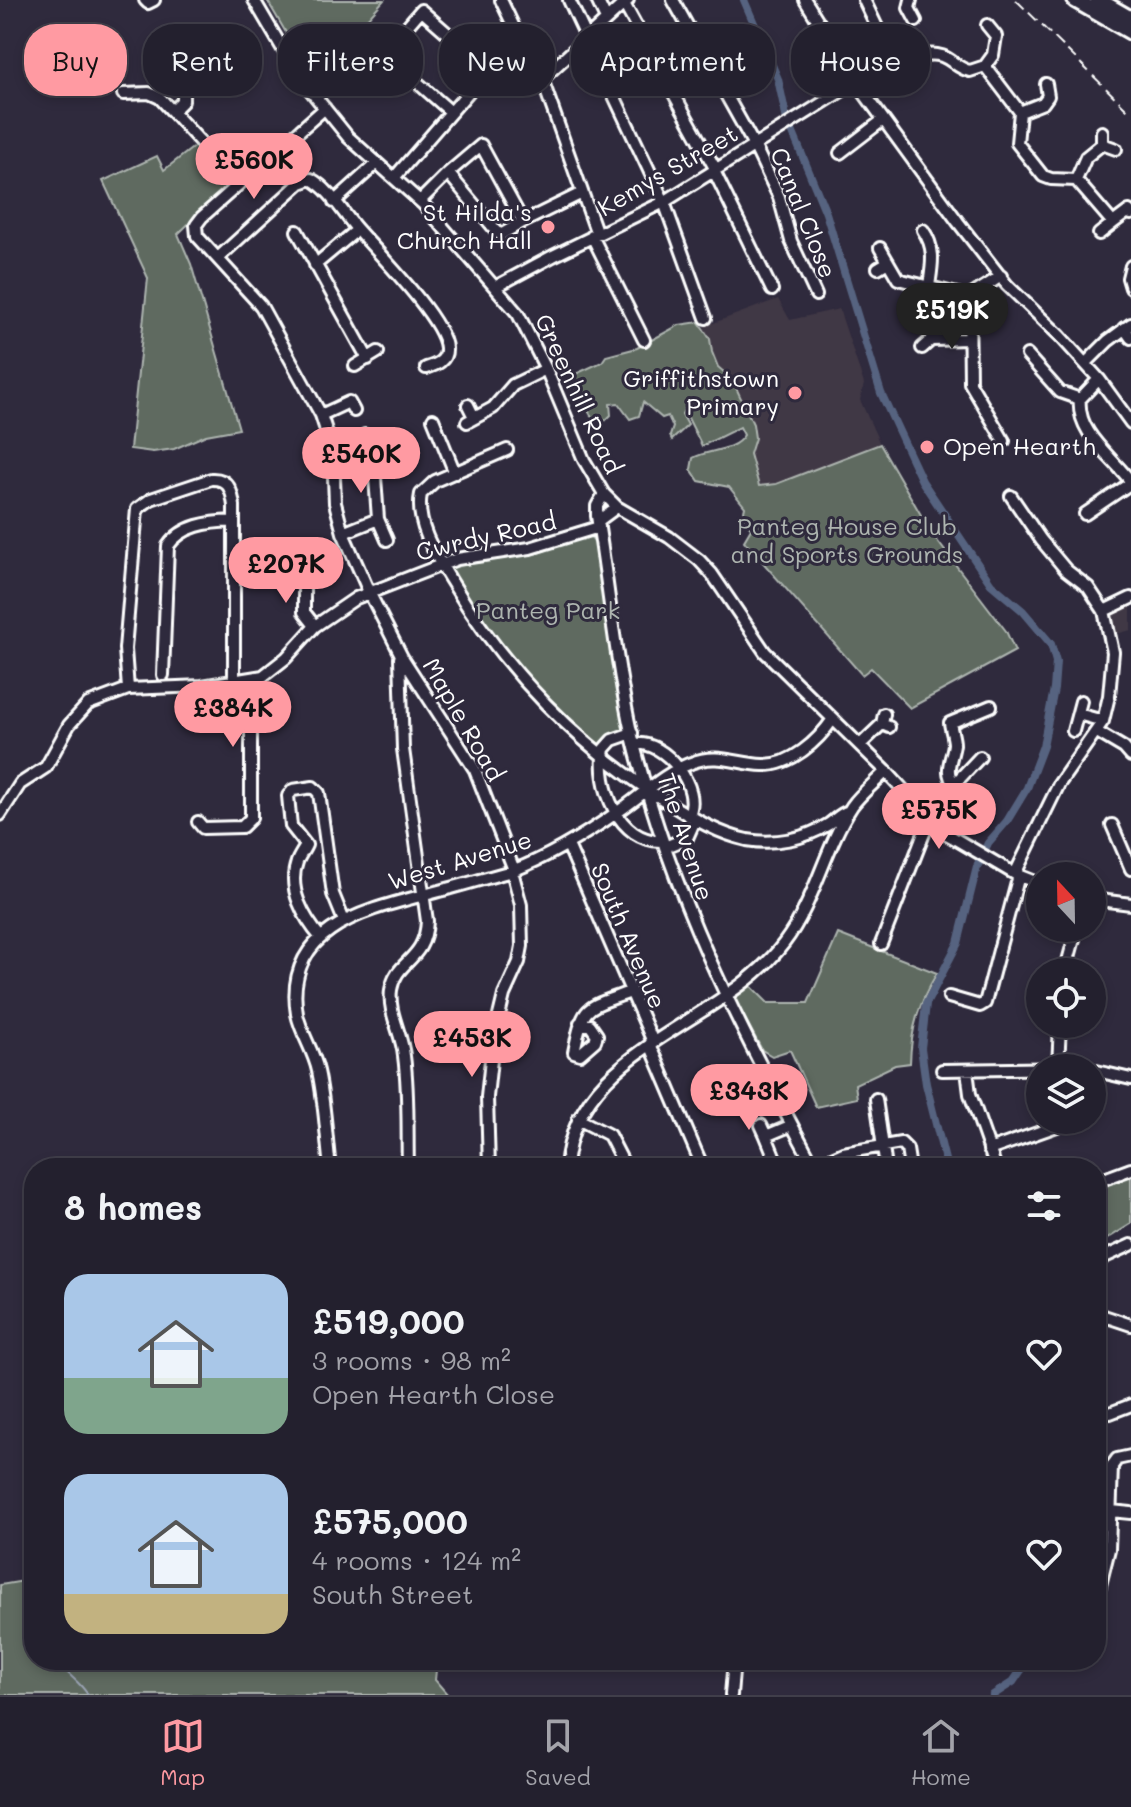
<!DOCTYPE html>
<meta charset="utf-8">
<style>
body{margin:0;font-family:Mali,sans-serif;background:#2f2d3a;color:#f1f3f6;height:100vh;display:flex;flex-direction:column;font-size:30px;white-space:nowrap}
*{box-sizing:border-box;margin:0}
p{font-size:26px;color:#a3a3aa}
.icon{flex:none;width:44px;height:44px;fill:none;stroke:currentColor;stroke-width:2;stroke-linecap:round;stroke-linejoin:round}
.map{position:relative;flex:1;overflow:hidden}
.side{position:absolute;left:24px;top:1158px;width:1082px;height:512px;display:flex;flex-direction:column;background:#23202e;border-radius:32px;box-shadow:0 4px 12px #0003,0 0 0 2px #403e4a}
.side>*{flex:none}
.guide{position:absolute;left:24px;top:24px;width:1084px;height:72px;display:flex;gap:16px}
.needle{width:52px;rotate:338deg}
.fabs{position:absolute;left:1026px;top:862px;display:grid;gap:16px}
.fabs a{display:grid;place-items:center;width:80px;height:80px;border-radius:50%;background:#23202e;box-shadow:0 4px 12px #0003,0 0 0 2px #403e4a;font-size:40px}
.price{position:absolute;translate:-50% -68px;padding:0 18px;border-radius:28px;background:#ff9aa2;color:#111;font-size:26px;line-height:52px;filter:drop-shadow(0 2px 4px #0008)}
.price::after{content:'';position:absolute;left:50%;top:48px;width:24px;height:18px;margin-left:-12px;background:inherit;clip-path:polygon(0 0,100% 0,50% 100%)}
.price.current{background:#222;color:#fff}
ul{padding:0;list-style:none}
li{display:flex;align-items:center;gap:24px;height:200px;padding:0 40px}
li span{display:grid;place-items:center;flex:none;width:224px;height:160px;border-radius:24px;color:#555}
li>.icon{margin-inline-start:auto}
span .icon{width:96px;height:96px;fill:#fffc;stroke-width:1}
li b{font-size:34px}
h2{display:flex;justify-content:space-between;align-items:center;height:96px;padding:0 40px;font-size:34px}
.pill{padding:0 28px;border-radius:32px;background:#23202e;box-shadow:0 4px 12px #0003,0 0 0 2px #403e4a;font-size:28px;line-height:72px}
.pill.current{background:#ff9aa2;color:#111}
.dock{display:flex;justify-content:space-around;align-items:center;height:112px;border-top:2px solid #403e4a;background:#23202e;font-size:22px;color:#a3a3aa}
.dock a{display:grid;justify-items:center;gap:4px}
.dock .current{color:#ff9aa2}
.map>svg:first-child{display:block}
.built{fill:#413845}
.green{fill:#5e6b61;stroke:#aeb5b0;stroke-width:2}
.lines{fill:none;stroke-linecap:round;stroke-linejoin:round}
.stream{stroke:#9aa2b3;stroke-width:2}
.canal{stroke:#576480;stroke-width:8}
.minor-casing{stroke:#fff;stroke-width:16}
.highway-casing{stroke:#fff;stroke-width:20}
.minor{stroke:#2f2a3d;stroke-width:10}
.highway{stroke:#2f2a3d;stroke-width:14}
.rail{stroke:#fff;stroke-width:2;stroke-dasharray:12 6;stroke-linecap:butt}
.poi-dot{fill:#ff9aa2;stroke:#2f2a3d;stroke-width:3}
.labels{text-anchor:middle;stroke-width:6;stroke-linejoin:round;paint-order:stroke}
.street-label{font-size:24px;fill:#fff;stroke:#2f2a3d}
.poi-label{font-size:24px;fill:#fff;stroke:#2f2a3d;text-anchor:end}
.park-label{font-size:24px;fill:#aeb5b0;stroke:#2f2a3d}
</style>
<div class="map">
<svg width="1131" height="1695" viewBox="0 0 1131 1695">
<rect width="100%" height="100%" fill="#2f2a3d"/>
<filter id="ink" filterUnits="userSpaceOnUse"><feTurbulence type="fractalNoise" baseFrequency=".0125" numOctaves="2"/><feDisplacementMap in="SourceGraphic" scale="16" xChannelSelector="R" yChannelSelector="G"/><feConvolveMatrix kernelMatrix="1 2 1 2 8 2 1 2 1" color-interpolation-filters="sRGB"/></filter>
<g filter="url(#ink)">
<path class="built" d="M778,299L790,320L839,309L864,384L860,400L880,444L759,491L741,446L750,435L719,380L703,327Z
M1131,603V630L1116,634L1110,619L1113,617L1111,611Z"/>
<path class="green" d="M267,0H384L313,79Z
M199,143L232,182L178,234L191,264L239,429L206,435L174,449L153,452L130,449L148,278L103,181L157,156L164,170Z
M699,322L710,339L712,352L718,367L732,379L753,424L755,438L750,454L759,486L776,484L880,444L932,534L1006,631L1015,651L910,708L871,668L862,675L744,541L751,529L743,516L745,507L729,487L699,481L691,469L693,458C708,449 734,452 744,435L740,427L702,446L684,410L682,414L688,425L672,440L670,436L673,427L668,416L662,418L643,402L639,416L630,419L618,403L610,404L611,415L605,421L593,419L569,377L602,362L606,356L637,348L679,325Z
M588,535L596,542L627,730L605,738L600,749L539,690L491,634L453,577L450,567L538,553Z
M838,934L937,973C919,1003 911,1028 910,1063L895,1065L855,1084L857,1098L816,1107L790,1050L772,1056L762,1050L734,998L750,985L768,1003H808Z
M1131,1173V1224L1096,1246V1184Z
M24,1581L34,1583V1660H437L435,1680L448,1695H0V1585Z"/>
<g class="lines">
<path class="stream" d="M32,1604L34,1605
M57,1660C66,1675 79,1680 88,1695"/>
<path class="canal" d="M744,0L778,79L786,116L826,213L881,393L922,481L991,584L1023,611L1051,644L1056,662L1054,689L1043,746L1027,788L1007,821L988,843L977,867L958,943L926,1004L921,1048L926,1084L947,1168
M993,1695L1013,1682L1028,1660"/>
<defs>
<path id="minor" d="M145,0L148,3L154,0
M254,0L298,75L348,137L423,204L518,314L546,369L584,460L604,494L617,507L669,537L699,560L712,574L765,652L886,771L940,830L1015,874L1040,884
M501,0L528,57L542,79L597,234
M569,0L664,202L706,318
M597,0L606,19
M673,0L754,145L779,197L791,241L816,295
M805,0L856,82L958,222L1007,285L1060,336L1099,379L1131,423
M864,0L897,69
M911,0L909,8L916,21
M623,2L716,170
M985,66L993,55L996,36L987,25
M164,70L183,92V101L174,110
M542,79L628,0
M864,93C884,78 914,47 942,56C953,60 958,69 970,71L985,66L1020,112L1017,143L1043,176L1051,179L1076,180L1113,223L1129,211L1131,214
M123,94L149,93L160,98L239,184
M325,108L202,217L196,225L197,236L261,306L321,415L333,452L335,503L343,533L369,592L402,657L475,770L514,870
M451,112L384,53L421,10L488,69
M1020,112L1043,103L1048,96L1046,84
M1102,132V144L1116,149
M840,153L883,120
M714,171L772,290
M448,173L481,145L523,222L582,193
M394,178L518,35
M1076,180L1086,157L1102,144
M420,201L448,173L498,233L502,234L523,222
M334,202L376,164
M923,230C936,249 932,265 929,286
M297,231L368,359
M1099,234L1113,223
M592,236L644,340
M880,248L898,279L969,297
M218,258L300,183L311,179C330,189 343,213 357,229C377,252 444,319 446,348C447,361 436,365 426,368
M315,265L357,230
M1131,266L1128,278L1131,288
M878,268L888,262
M1001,276L969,297L970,383L1004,441
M495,287L553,256L664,202L856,82
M1124,328L1131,338
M922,348L931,340L969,339
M1027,355L1060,392L1080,399
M1086,363L1108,341L1131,324
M355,366L378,352
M1099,379L1080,399C1076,433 1112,456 1131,482
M468,405L474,417
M321,415L349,402L354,411
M433,419L455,473
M467,422L493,408L513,385L546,369
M365,435L373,449L378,519L387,540
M507,450L435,481L421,494C415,523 435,554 450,579C504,670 580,748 670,804C694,819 719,834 747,840C775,845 805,839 829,824C836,819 841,813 849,811
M604,494L597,506V516C609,588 615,660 631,732C669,891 738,1026 815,1168
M1011,496L1041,540L1066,570L1088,587L1104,611L1113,652L1109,696L1103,721L1059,784L1015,874
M1085,514L1131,483
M598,521L617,507
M343,533L378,519
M304,566V612L315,626
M1104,611L1131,598
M402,657L400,658L403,749L427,921C425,962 396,959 391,990C388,1014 402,1033 404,1056C409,1093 407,1131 408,1168
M163,675L168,546C182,525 209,522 233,521
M128,689L125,649L137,509L151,499L211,479C229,478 232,491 234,506V681
M884,714L882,724L889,727
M1078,714L1103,721
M1073,731L1081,701
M1097,732L1124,748L1131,756
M632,733L612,740L604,749C597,785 618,843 663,841
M635,744C664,739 704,789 688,816
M860,745L882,724
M955,785C943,771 952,760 954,744C954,737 951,730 950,723L991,706
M926,814L980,757
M0,815L20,784L46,767L69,725L88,704L128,689L202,686L263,676L286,658L315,626L356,598L457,559L530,548L599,527
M198,822L203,828L242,827L251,818V679
M1112,825L1131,869
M568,845L653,1042
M665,847L687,838L695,820
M1092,899L1131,904
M321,938C304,918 287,889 297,862C299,856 304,850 306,845L291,826L288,796L293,790L313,787L319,793L333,894L344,921
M881,944L930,818
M1065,972L1077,928
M949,997L980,1006L985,1003L1019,875
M580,1023L590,1025L597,1035L595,1041L580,1054L574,1052C584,1003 585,1009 630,992
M650,1044L703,1168
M1058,1067L1060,1024
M942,1070L1079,1068
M967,1070L970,1094L996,1168
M1092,1070L1131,1079
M876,1099L886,1168
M578,1119L609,1135L626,1168
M761,1125L766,1136
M989,1150L1074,1120
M814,1166L843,1153L901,1143L907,1149L910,1168
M330,1168C326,1136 325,1103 318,1071C314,1051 301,1034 297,1014C283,930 362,911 424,895C453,888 482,879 512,871C551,856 585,835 619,811C642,795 665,773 691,763C717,752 737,764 763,765C791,766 818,741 833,719
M489,1168L487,1097L493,1041L504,995L519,962L522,946L521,905L512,871
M566,1168C574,1048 722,1026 784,943C815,902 824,849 852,806C861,793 875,783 886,771
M779,1168L766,1136L792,1125
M1096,1182L1131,1169
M1096,1261L1131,1245
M1096,1311L1104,1316L1131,1325
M1096,1412L1110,1413L1131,1405
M1111,1511L1131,1513
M1096,1601L1109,1549L1112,1466L1117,1459L1131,1456
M731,1695L734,1660"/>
<path id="highway" d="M1075,0L1131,32
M1098,0L1131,19"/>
</defs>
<use href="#minor" class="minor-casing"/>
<use href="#highway" class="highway-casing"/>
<use href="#minor" class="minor"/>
<use href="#highway" class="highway"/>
<path class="rail" d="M1016,0L1131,113"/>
</g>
</g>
<g class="poi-dot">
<circle cx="548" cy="227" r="8"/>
<circle cx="795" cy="393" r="8"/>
<circle cx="927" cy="447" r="8"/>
</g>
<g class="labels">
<g class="street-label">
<text transform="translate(668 171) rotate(-30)" y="8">Kemys Street</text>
<text transform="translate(803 213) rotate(68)" y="8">Canal Close</text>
<text transform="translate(578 394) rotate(65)" y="8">Greenhill Road</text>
<text transform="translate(486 537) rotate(-13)" y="8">Cwrdy Road</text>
<text transform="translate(463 720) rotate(60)" y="8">Maple Road</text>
<text transform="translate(685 837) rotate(72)" y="8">The Avenue</text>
<text transform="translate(460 861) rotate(-17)" y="8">West Avenue</text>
<text transform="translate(628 936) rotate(67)" y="8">South Avenue</text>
</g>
<g class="poi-label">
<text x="532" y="221">St Hilda's<tspan x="532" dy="28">Church Hall</tspan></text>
<text x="779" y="387">Griffithstown<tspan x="779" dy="28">Primary</tspan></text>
<text x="943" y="455" text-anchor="start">Open Hearth</text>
</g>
<g class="park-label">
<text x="847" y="535">Panteg House Club<tspan x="847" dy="28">and Sports Grounds</tspan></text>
<text x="548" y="619">Panteg Park</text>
</g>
</g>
</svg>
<div class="fabs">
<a><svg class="needle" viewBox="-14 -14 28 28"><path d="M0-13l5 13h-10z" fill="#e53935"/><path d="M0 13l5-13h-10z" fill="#a3a3aa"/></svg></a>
<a><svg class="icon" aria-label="locate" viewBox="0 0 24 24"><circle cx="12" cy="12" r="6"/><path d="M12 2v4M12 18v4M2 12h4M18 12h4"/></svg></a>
<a><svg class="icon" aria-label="layers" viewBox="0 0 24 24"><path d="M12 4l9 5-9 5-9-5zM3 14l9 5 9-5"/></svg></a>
</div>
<b class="price" style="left:254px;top:201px">£560K</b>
<b class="price current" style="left:952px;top:351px">£519K</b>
<b class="price" style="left:361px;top:495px">£540K</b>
<b class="price" style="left:286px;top:605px">£207K</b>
<b class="price" style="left:233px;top:749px">£384K</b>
<b class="price" style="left:939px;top:851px">£575K</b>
<b class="price" style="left:472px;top:1079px">£453K</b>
<b class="price" style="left:749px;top:1132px">£343K</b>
<div class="guide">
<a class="pill current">Buy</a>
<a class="pill">Rent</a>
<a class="pill">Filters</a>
<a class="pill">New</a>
<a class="pill">Apartment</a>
<a class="pill">House</a>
</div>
<section class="side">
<h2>8 homes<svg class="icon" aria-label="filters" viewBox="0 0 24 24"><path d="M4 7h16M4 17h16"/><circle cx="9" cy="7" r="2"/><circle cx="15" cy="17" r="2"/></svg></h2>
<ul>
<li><span style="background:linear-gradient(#a9c7e8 65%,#7fa58c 0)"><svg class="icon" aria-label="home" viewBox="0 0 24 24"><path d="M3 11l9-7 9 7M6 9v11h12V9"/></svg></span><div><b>£519,000</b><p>3 rooms · 98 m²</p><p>Open Hearth Close</p></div><svg class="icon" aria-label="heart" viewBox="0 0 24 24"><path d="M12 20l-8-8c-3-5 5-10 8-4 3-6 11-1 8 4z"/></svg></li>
<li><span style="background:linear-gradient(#a9c7e8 75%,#c2b280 0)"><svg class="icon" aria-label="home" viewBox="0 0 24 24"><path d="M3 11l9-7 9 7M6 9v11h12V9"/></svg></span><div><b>£575,000</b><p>4 rooms · 124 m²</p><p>South Street</p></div><svg class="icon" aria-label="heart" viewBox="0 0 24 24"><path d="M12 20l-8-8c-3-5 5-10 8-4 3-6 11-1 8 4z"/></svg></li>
</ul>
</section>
</div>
<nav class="dock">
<a class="current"><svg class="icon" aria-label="map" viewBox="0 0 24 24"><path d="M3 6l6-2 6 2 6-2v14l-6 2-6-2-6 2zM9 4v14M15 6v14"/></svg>Map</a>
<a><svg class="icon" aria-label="saved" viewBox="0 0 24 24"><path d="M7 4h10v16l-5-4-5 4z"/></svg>Saved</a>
<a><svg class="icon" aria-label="home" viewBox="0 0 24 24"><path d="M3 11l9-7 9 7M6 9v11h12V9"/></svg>Home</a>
</nav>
